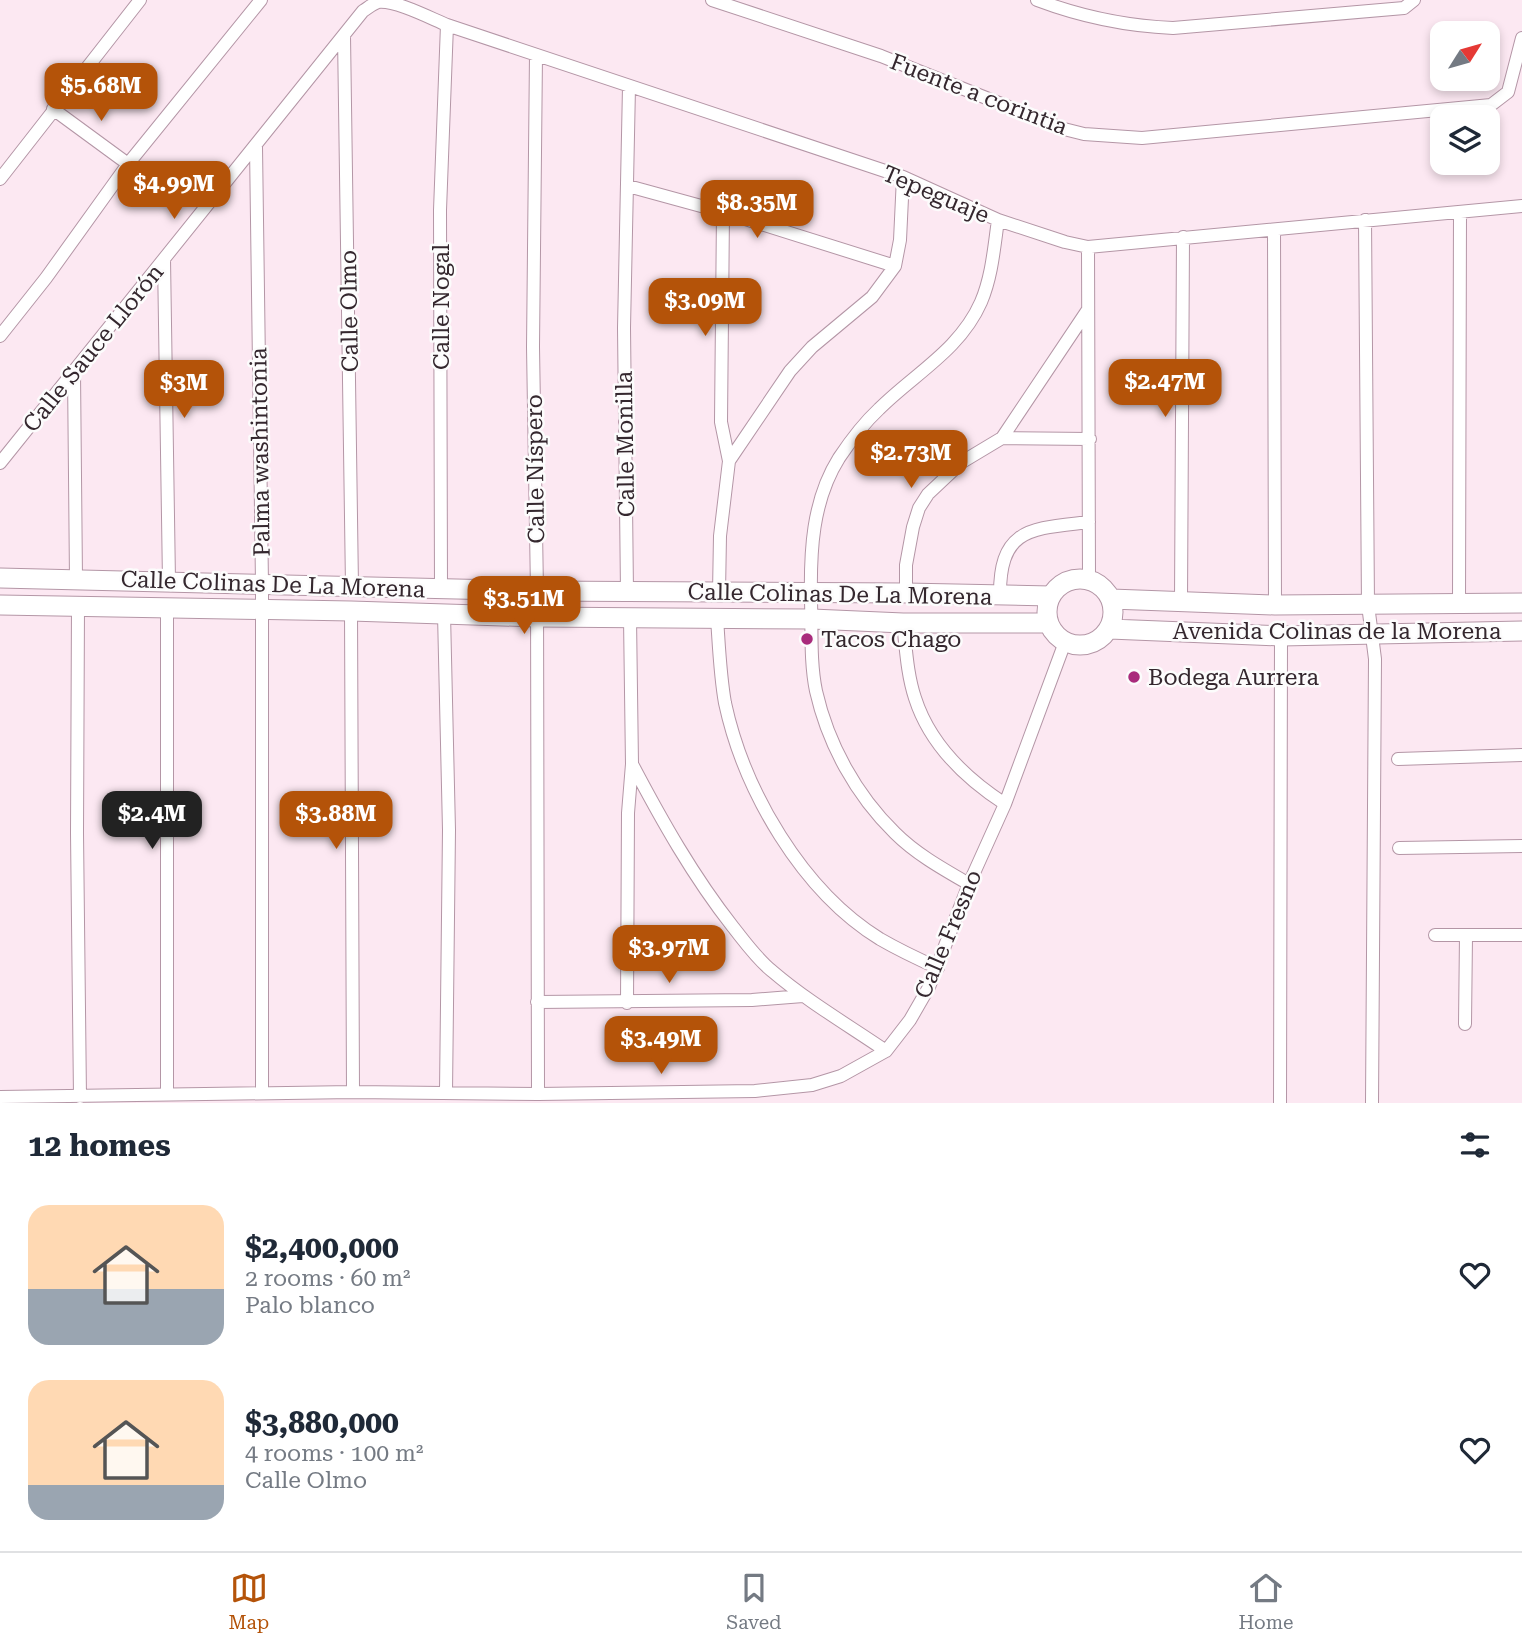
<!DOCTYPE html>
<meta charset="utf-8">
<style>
body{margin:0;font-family:"Roboto Serif",serif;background:#f2f2f3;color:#1f2937;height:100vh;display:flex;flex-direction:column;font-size:26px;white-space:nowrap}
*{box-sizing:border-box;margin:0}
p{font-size:23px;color:#747a83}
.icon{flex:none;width:38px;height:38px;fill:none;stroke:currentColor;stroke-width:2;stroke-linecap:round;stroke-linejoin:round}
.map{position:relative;height:1103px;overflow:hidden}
.sheet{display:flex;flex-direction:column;background:#fff;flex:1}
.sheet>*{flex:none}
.needle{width:46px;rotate:53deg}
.buttons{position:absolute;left:1430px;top:21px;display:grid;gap:14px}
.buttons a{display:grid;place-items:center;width:70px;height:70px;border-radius:14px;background:#fff;box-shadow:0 4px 10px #0003;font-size:35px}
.price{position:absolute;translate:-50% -60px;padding:0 16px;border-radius:14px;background:#b45309;color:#fff;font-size:23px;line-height:46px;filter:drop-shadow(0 2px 4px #0008)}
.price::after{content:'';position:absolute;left:50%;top:42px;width:21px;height:16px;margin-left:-10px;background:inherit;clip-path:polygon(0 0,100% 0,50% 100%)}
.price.current{background:#222;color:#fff}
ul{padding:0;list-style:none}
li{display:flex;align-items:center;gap:21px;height:175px;padding:0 28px}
li span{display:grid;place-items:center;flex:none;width:196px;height:140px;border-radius:21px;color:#555}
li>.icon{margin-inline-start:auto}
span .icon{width:84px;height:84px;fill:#fffc;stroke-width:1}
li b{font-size:30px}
h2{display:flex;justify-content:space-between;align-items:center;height:84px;padding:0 28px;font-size:30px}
.tabs{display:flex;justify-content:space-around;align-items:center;height:98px;border-top:2px solid #e0e1e3;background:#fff;font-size:19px;color:#747a83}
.tabs a{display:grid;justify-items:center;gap:4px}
.tabs .current{color:#b45309}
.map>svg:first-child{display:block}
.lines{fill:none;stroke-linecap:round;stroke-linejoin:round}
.street-casing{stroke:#b496a6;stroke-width:14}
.secondary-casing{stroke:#b496a6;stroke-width:21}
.street{stroke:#fff;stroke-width:12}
.secondary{stroke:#fff;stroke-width:19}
.poi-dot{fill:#a92b7c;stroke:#fcfcfc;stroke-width:2.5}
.labels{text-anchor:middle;stroke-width:5;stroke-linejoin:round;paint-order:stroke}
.street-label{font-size:23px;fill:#34272e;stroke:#fcfcfc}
.poi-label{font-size:23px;fill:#34272e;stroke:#fcfcfc;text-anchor:start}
</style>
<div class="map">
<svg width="1522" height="1103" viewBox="0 0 1522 1103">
<rect width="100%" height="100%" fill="#fce8f2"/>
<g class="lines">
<defs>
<path id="street" d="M712,0L881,56L1064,129L1084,134L1142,138L1491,105L1508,92L1522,38
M1037,0C1082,17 1125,26 1173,28L1404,8L1414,0
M344,36L352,586
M536,55L533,347L537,591L538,1094
M53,109L128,164
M256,147L262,584V1093
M0,179L140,0
M628,186L723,212L895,266
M723,212L721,422L729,461
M1365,220L1368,605L1375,659L1372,1103
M1274,230L1275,605
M1088,247L1089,580
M164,259L169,581
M0,336L46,278L128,164L261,0
M74,373L76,579
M1002,438L1090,439
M0,463L363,11C368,8 372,4 378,2C396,0 430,18 447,25L903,177L998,220L1065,242L1088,247L1522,206
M441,589L440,210L447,25
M627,592L624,328L629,87
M719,592L720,536L729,461L790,371L812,347L872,297L895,266L900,240L903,177
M906,593V565L913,527L919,508L928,494L962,462L1002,438L1087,311
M1000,597C999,527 1031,529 1089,522
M1181,601L1183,237
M1459,604L1460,212
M78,606L77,833L80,1097
M351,611L353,1092
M444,614L449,830L446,1092
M717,618C719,646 720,675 725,703C744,791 802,891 880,939C899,950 918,959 938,968
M903,623C906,648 907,674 915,698C930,745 965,778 1005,804
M1398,759L1522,755
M632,764C662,821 693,876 733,927C745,942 757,959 772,971C807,1001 848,1025 886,1051
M1399,848L1522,846
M969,884C943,869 916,854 895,833C856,795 828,744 816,691C810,662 812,631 811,601C810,552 812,501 839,458C851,440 864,423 879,409C914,374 960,350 981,302C992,276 994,248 998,220
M1435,935H1522
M537,1002L752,1000L803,996
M627,1003L628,813L632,764L630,618
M1465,1024L1466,936
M167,1094V607
M0,1097L353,1092L538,1094L755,1091L812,1085L841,1076L886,1051L910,1020L929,987L969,884L1005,804L1065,642
M1280,1103L1281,636"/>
<path id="secondary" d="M0,578L537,591L906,593L1051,596
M1047 612a33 33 0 1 1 66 0a33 33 0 1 1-66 0Z
M1111,599L1275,605L1522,603
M0,605L351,611L537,617L812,619L903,623H1048
M1110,629L1281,636L1522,631"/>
</defs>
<use href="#street" class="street-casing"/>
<use href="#secondary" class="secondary-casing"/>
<use href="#street" class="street"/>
<use href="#secondary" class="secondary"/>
</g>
<g class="poi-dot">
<circle cx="807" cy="639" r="7"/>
<circle cx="1134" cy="677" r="7"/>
</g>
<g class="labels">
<g class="street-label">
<text transform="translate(979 94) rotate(21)" y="8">Fuente a corintia</text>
<text transform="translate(936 194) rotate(23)" y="8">Tepeguaje</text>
<text transform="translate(441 307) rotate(-90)" y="8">Calle Nogal</text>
<text transform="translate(349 311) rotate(-91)" y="8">Calle Olmo</text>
<text transform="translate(93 348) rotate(-51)" y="8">Calle Sauce Llorón</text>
<text transform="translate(625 444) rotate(-91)" y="8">Calle Monilla</text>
<text transform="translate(260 452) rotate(-91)" y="8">Palma washintonia</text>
<text transform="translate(535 469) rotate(-91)" y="8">Calle Níspero</text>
<text transform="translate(273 584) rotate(2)" y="8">Calle Colinas De La Morena</text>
<text transform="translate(840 594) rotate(1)" y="8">Calle Colinas De La Morena</text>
<text x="1337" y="639">Avenida Colinas de la Morena</text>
<text transform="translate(948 934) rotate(-67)" y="8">Calle Fresno</text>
</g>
<g class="poi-label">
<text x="821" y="647">Tacos Chago</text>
<text x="1148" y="685">Bodega Aurrera</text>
</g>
</g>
</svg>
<div class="buttons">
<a><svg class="needle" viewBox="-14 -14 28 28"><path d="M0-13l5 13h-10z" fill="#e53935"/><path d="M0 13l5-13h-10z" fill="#747a83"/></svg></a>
<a><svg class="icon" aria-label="layers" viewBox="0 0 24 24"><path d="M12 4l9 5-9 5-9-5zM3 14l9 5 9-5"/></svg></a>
</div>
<b class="price" style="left:101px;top:123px">$5.68M</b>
<b class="price" style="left:174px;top:221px">$4.99M</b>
<b class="price" style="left:757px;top:240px">$8.35M</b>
<b class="price" style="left:705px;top:338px">$3.09M</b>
<b class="price" style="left:1165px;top:419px">$2.47M</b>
<b class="price" style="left:184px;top:420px">$3M</b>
<b class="price" style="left:911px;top:490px">$2.73M</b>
<b class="price" style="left:524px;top:636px">$3.51M</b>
<b class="price current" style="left:152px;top:851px">$2.4M</b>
<b class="price" style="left:336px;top:851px">$3.88M</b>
<b class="price" style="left:669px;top:985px">$3.97M</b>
<b class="price" style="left:661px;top:1076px">$3.49M</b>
</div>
<section class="sheet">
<h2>12 homes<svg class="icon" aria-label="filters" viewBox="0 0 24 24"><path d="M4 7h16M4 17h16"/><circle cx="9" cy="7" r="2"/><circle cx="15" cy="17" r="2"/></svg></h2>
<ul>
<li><span style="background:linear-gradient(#ffd9b3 60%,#9aa5b1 0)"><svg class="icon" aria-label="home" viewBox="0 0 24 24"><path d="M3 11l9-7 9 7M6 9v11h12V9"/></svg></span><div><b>$2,400,000</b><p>2 rooms · 60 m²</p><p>Palo blanco</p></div><svg class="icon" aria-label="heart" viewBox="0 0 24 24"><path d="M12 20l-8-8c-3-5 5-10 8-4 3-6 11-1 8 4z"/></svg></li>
<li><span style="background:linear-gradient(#ffd9b3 75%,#9aa5b1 0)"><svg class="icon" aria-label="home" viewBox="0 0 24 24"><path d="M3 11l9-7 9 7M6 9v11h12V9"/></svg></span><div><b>$3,880,000</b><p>4 rooms · 100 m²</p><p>Calle Olmo</p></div><svg class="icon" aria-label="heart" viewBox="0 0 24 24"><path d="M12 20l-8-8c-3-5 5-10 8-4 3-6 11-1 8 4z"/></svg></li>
</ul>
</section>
<nav class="tabs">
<a class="current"><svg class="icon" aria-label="map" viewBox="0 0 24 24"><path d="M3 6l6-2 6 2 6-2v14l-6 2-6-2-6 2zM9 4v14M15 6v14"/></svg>Map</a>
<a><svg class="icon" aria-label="saved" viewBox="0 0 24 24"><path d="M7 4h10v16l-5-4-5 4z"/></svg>Saved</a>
<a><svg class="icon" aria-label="home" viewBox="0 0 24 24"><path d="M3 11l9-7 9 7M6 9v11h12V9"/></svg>Home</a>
</nav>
